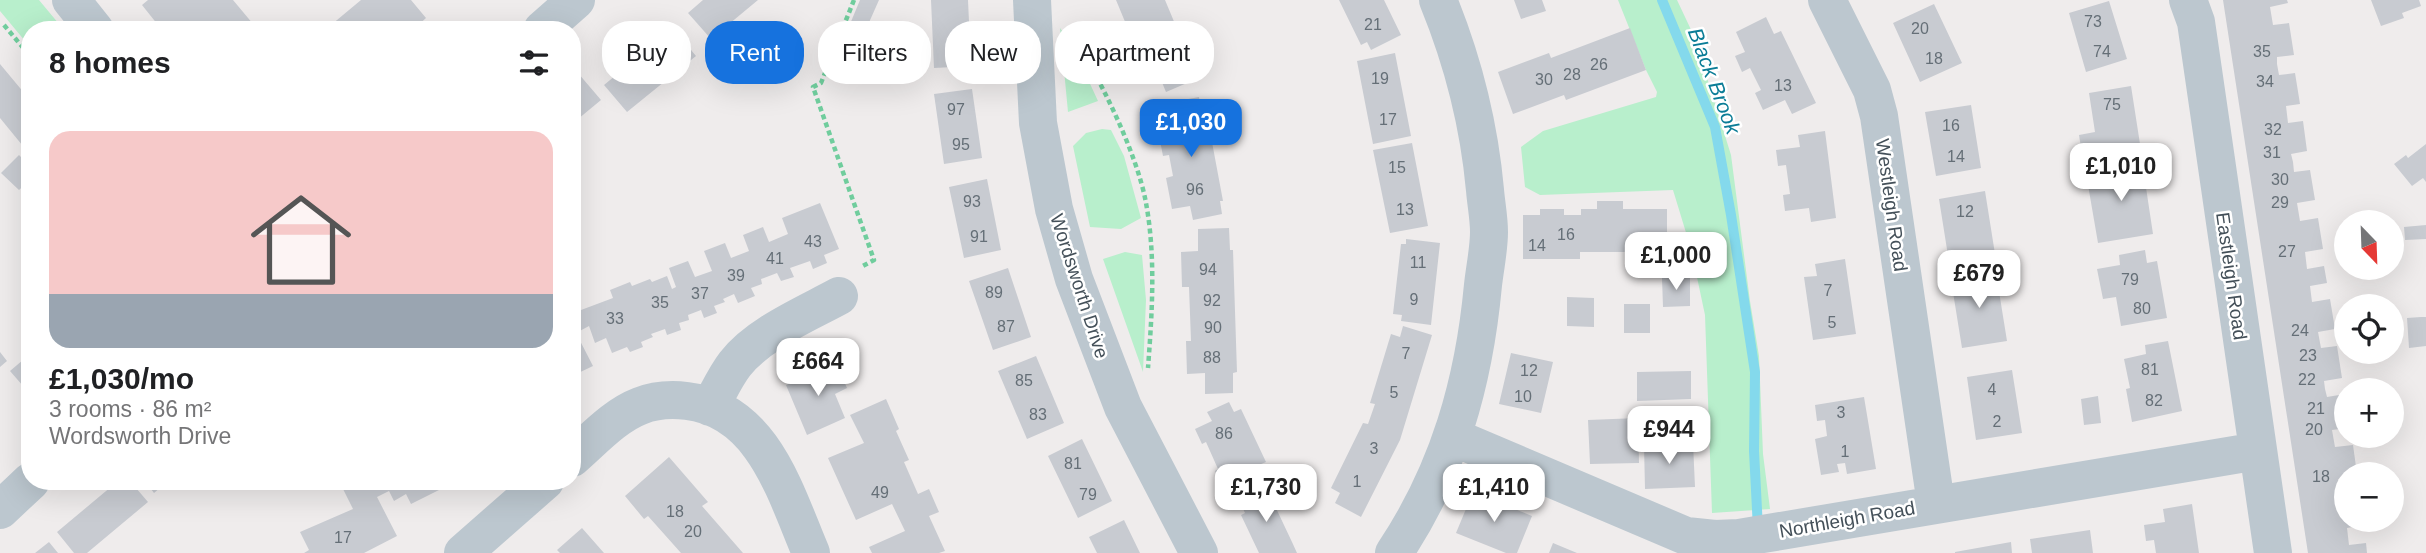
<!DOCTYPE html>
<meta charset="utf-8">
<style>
body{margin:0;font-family:Arial,sans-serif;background:#f6f6f6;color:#202124;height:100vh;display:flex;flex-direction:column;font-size:26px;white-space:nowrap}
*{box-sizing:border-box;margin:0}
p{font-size:23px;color:#757577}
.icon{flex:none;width:38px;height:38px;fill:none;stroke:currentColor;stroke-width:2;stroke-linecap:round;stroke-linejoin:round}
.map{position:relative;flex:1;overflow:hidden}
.details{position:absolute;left:21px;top:21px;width:560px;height:469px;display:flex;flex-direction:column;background:#fff;border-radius:28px;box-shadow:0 7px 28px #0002}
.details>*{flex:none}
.guide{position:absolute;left:602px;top:21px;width:665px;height:63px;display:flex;gap:14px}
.needle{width:46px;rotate:157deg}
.controls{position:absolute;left:2334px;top:210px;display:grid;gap:14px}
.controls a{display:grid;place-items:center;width:70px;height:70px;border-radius:50%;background:#fff;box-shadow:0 7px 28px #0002;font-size:35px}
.price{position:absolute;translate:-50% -60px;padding:0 16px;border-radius:14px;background:#fff;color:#222;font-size:23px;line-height:46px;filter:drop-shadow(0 2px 4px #0008)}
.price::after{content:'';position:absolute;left:50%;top:42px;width:21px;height:16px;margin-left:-10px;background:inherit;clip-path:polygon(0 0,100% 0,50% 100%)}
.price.current{background:#1672de;color:#fff}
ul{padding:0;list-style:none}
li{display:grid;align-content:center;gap:14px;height:371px;padding:0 28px}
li+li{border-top:2px solid #e0e0e0}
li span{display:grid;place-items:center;height:217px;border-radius:21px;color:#555}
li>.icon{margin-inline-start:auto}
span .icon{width:126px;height:126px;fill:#fffc;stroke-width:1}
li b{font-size:30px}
h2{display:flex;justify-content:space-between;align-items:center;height:84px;padding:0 28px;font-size:30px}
.chip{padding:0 24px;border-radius:28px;background:#fff;box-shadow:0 7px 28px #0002;font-size:24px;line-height:63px}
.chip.current{background:#1672de;color:#fff}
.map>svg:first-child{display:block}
.green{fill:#b8efcc}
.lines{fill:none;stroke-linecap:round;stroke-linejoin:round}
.stream{stroke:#84d9ec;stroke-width:10}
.building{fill:#c8cbd1}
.path{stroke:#70cd9d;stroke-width:4.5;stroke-dasharray:5 3.5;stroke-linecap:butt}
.street{stroke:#bcc7cf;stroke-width:38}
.labels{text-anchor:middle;stroke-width:5;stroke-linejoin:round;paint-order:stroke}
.number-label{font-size:16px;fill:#656f77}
.street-label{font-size:19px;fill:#445059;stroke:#fff}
.water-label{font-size:21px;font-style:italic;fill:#0b7d97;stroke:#fff}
</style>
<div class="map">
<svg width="2426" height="553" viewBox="0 0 2426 553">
<rect width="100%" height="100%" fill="#efecec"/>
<path class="green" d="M0,0H39L64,30H30V47L0,11Z
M1618,0H1677L1694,36L1731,155L1750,301L1759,356L1763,454L1770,509L1712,513L1705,315L1691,249L1673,190L1540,195L1525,187L1521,147L1543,131L1656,97L1657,92L1646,70Z
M1060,28L1073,47L1098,101L1068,112Z
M1102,129L1111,130L1124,156L1141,218L1121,229L1090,227L1073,146L1086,133Z
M1125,252L1142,255L1146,300L1143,372L1103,259Z"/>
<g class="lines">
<path class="stream" d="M1662,0L1715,127L1731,215L1755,372L1754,451L1758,529"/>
</g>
<path class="building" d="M148,0H233L258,30H192L185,22L176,30H162L142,5Z
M361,0H411L426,18L413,30H325Z
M703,0H758L711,39L688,13Z
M860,0H879L863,36H845Z
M931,0H968L971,66L934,68Z
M1116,0H1165L1188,55L1184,56L1194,80L1166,92L1156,68L1140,75L1127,44L1133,41Z
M1339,0H1384L1401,35L1371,50L1367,42L1361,45Z
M1514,0H1542L1546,11L1521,19Z
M2223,0H2287L2288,3L2270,7L2273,25L2289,23L2294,55L2277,57V64L2279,75L2295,73L2300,104L2286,106L2288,123L2303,121L2307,151L2291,154L2293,162L2294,172L2310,170L2315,200L2297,203L2300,221L2318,218L2323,249L2305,252L2307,269L2324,266L2327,283L2310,286L2312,302L2330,299L2335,329L2318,332L2321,348L2337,346L2342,378L2324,381L2325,389L2327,397L2345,394L2347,428L2332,430L2335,447L2353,445L2357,474H2347V478L2338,479L2341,497L2347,496V520H2362L2363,525L2347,528L2349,545L2366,543L2367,553H2308Z
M2371,0H2419L2421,6L2402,13L2404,18L2381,26Z
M2109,1L2127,59L2086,72L2069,13Z
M1934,4L1962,63L1920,82L1893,23Z
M1766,17L1774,34L1781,31L1816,103L1792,114L1785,100L1763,110L1755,93L1761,90L1750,68L1742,72L1735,56L1745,52L1736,32Z
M673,28L696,56L627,112L604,85Z
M1630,28L1646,70L1566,100L1564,95L1513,114L1498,72L1549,53L1551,58Z
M1395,53L1411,136L1373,144L1357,61Z
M0,64L30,100V149L27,151L0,118Z
M578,73L601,100L572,124V78Z
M2131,86L2140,144L2082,154L2079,135L2095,132L2089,93Z
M972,89L982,158L944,164L934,94Z
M1199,97L1201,111L1206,110L1223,201H1220L1222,214L1193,220L1190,206L1172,209L1166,178L1173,176L1169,155L1163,156L1156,120L1170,118L1167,103Z
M1971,105L1981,168L1936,176L1925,112Z
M1825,131L1836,218L1811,222L1809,208L1785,211L1783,195L1790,194L1786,165L1778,166L1776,150L1800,147L1798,135Z
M1412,143L1428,226L1390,233L1373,150Z
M2426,144V182L2423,178L2412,186L2394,164L2406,155L2408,158Z
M19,155L30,166V180L19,190L1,173Z
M2142,161L2153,234L2098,243L2088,185L2101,184L2099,168Z
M987,179L1001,250L964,258L949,187Z
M1985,191L1995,254L1949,262L1939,199Z
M1597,201H1623V209H1667V252H1580V259H1523V215H1540V209H1564V215H1581V209H1597Z
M820,203L839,249L824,255L827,263L813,269L810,261L790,268L794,277L781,281L777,273L761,279L762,284L751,288L755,296L738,303L734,294L723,299L725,302L714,306L717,313L704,318L701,310L688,315L689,320L679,323L681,330L667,335L665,329L651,334L653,337L641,342L643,347L630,352L627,347L612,353L606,338L595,343L589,326L576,333L593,366L572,376V301L576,300L581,310L613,298L610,290L630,282L632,286L650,279L652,282L667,276L672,289L676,287L669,268L688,261L695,277L712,271L704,251L725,243L731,258L749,251L743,235L763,227L769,242L788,234L782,218Z
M2426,225V239L2405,240L2404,227Z
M1229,228L1230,250H1233L1237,372L1233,373V393L1205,394V373L1187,374L1186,341H1191L1189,287H1182L1181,252L1198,251V229Z
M1406,239L1440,243L1431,325L1401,321L1402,315L1393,314L1401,244H1406Z
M2145,250L2147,263L2157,261L2167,318L2121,326L2116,297L2103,299L2097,269L2120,265L2119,255Z
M1845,259L1856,334L1813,340L1804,277L1817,276L1815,264Z
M1008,268L1031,337L993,350L969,281Z
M1985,270L1987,281L1997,279L2007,341L1962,348L1952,286L1959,285L1957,275Z
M1690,277V306L1663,307L1662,278Z
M1567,297L1594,298V327L1567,326Z
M1624,304H1650V333H1624Z
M2421,317H2426V346L2409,348L2407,318Z
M1403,326L1432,335L1400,440L1361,517L1335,503L1340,493L1331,488L1363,423L1368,424L1375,404L1370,403L1391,334L1400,337Z
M2168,341L2182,411L2132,422L2126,389L2130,388L2124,359L2146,354L2145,345Z
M0,352L7,361L0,367Z
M1511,353L1553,362L1541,413L1499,404Z
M30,354V394L10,371Z
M1036,356L1064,423L1027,439L998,371Z
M836,363L847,388L835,394L845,418L807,435L786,385Z
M2012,370L2022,433L1976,440L1967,377Z
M1691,371V399L1637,401V372Z
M2098,396L2101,423L2084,425L2081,399Z
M1864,397L1876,469L1847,474L1845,463L1837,464L1839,472L1821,475L1815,439L1827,436L1825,420L1817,421L1815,405Z
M886,399L899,429L896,431L909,460L904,462L918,494L929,489L939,512L929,516L945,551L939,553H872L869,547L905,531L892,504L856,520L828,458L864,443L850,415Z
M1229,402L1234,412L1241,409L1266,462L1254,467L1260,480L1234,492L1229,482L1222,485L1215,471L1218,469L1206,442L1202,444L1195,429L1212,421L1207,412Z
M1638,418L1639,463L1590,464L1588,420Z
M1082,439L1112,501L1078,518L1048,456Z
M1693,443L1695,487L1645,489L1644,445Z
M669,457L708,502L702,506L743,553H681L648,516L644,519L625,496Z
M118,481H130L148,502L87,553H74L57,532Z
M145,481H168L154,493Z
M358,481H457L411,504L406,494L394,501L389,491L377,497L397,536L364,553H304L309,550L300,532L353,509L343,489Z
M1266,487L1292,542L1297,553H1259L1241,515L1245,513L1239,500Z
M1473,492L1532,516L1517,553H1506L1456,533Z
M2192,504L2199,553H2156L2154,540L2146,541L2144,525L2165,522L2163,509Z
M1124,520L1140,553H1097L1089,537Z
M582,528L604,553H560L557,550Z
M2090,530L2093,553H2032L2030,539Z
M49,542L58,553H35Z
M2011,542L2012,553H1955V552Z
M1553,543L1577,553H1549Z"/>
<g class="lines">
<path class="path" d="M854,0L821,83L813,87L874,260L861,267
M4,25L30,56
M1071,33C1099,76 1137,153 1146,203C1156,257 1152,314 1148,368"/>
<path class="street" d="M71,0L95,30
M1032,0L1038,123L1054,209L1074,279L1123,407L1199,553
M1827,0L1872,90L1879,116L1936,504
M2188,0L2196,22L2273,553
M542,30L576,0
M710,407C718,393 725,377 735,364C758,334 806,314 839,296
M1453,437L1686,536L1715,539L1739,538L2258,451
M572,458C593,440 614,416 640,406C655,400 671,399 687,401C763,410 785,492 811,553
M0,510L31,481
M463,553L545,481
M1394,553C1449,471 1474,382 1483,285C1485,267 1489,249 1489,232C1489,218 1486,203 1485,190C1479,124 1463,61 1438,0"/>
</g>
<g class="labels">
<g class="number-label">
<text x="2093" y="27">73</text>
<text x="1373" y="30">21</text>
<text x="1920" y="34">20</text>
<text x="2102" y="57">74</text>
<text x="2262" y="57">35</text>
<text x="1934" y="64">18</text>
<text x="1599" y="70">26</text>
<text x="1572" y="80">28</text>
<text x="1380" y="84">19</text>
<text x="1544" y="85">30</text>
<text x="2265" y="87">34</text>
<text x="1783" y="91">13</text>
<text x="2112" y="110">75</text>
<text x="956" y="115">97</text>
<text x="1388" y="125">17</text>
<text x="1951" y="131">16</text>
<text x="2273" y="135">32</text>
<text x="961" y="150">95</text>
<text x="2272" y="158">31</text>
<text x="1956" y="162">14</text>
<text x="1397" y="173">15</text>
<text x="2280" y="185">30</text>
<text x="1195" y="195">96</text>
<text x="972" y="207">93</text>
<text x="2280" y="208">29</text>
<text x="1405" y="215">13</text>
<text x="1965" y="217">12</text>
<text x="1566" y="240">16</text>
<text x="979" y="242">91</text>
<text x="813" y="247">43</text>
<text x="1537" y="251">14</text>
<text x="2287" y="257">27</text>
<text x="775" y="264">41</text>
<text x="1418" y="268">11</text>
<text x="1208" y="275">94</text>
<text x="736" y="281">39</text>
<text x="2130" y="285">79</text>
<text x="1828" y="296">7</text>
<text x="994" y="298">89</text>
<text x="700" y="299">37</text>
<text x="1414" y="305">9</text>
<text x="1212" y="306">92</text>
<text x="660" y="308">35</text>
<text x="2142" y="314">80</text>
<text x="615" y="324">33</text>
<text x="1832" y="328">5</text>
<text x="1006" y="332">87</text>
<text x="1213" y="333">90</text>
<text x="2300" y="336">24</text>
<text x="1406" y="359">7</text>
<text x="2308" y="361">23</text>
<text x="1212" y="363">88</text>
<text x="2150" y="375">81</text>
<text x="1529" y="376">12</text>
<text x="2307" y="385">22</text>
<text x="1024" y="386">85</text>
<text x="1992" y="395">4</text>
<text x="1394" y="398">5</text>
<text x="1523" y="402">10</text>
<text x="2154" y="406">82</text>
<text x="2316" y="414">21</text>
<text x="1841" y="418">3</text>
<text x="1038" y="420">83</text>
<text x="1997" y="427">2</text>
<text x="2314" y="435">20</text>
<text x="1224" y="439">86</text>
<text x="1374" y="454">3</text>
<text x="1845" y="457">1</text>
<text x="1073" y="469">81</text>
<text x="2321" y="482">18</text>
<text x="1357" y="487">1</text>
<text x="880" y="498">49</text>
<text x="1088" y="500">79</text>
<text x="675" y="517">18</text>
<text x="693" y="537">20</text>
<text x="343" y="543">17</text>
</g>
<g class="street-label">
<text transform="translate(1892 205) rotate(82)" y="7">Westleigh Road</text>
<text transform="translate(2232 276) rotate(82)" y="7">Eastleigh Road</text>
<text transform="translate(1080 286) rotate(72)" y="7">Wordsworth Drive</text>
<text transform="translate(1847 519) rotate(-10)" y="7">Northleigh Road</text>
</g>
<g class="water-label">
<text transform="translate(1714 81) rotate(69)" y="7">Black Brook</text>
</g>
</g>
</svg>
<div class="controls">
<a><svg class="needle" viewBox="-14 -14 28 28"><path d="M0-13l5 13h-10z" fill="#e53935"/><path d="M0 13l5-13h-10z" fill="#757577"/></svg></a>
<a><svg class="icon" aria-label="locate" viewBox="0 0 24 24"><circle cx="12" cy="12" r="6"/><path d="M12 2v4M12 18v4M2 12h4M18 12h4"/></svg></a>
<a>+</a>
<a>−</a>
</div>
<b class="price current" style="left:1191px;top:159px">£1,030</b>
<b class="price" style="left:2121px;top:203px">£1,010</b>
<b class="price" style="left:1676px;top:292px">£1,000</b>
<b class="price" style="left:1979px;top:310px">£679</b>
<b class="price" style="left:818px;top:398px">£664</b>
<b class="price" style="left:1669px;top:466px">£944</b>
<b class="price" style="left:1266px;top:524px">£1,730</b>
<b class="price" style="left:1494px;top:524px">£1,410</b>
<div class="guide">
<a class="chip">Buy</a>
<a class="chip current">Rent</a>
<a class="chip">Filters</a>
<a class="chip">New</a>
<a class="chip">Apartment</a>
</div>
<section class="details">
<h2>8 homes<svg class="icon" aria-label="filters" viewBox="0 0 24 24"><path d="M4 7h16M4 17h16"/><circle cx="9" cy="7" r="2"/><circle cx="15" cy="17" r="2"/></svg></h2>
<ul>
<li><span style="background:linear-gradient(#f6c9c9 75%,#9aa5b1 0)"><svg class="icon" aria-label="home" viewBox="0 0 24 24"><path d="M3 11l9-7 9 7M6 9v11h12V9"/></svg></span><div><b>£1,030/mo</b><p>3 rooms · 86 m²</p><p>Wordsworth Drive</p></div></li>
</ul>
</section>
</div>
